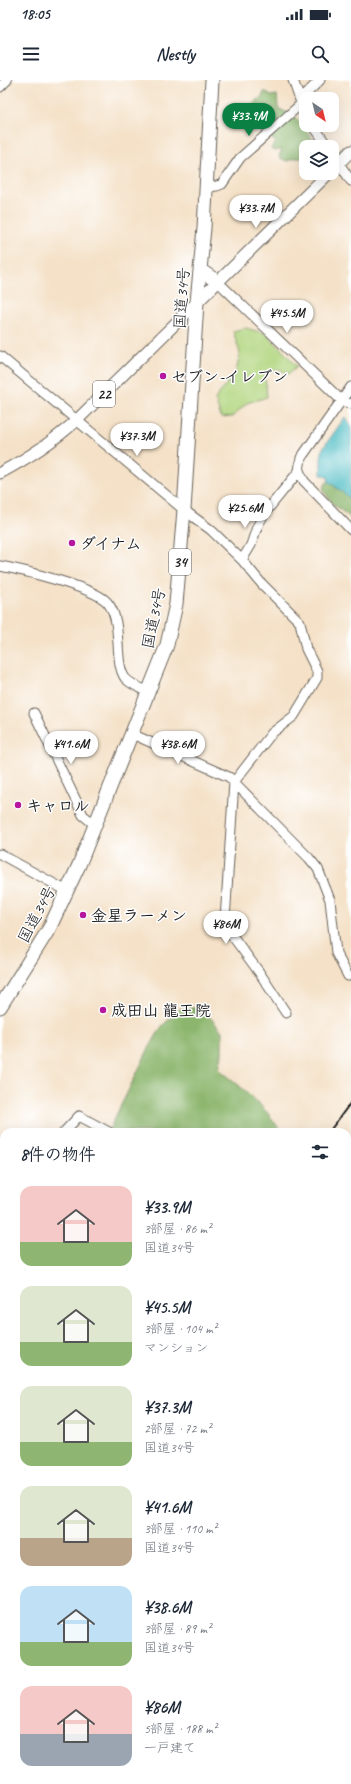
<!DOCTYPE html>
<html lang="ja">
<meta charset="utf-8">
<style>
body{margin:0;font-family:Caveat,"Klee One",sans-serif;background:#f2f2f3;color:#1f2937;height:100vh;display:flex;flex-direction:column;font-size:15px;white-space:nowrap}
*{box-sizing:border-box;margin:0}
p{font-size:13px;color:#747a83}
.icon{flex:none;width:22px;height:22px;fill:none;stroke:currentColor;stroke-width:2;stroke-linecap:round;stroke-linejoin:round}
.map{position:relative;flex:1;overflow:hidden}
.drawer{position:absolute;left:0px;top:1048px;width:351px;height:656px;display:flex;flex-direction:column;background:#fff;border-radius:12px 12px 0 0;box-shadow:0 4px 16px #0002}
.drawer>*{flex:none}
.needle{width:26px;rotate:145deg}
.fabs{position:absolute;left:299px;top:12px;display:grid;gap:8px}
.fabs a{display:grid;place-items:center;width:40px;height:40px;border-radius:8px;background:#fff;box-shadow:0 4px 16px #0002;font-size:20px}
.price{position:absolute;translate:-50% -34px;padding:0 9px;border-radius:14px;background:#fff;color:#222;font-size:13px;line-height:26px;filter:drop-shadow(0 1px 2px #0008)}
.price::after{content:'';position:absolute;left:50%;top:24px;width:12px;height:9px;margin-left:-6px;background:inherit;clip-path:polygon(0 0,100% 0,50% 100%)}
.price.on{background:#0b8043;color:#fff}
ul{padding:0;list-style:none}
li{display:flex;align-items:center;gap:12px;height:100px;padding:0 20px}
li span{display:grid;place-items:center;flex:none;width:112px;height:80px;border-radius:12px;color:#555}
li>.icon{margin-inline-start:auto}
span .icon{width:48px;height:48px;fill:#fffc;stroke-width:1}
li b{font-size:17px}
h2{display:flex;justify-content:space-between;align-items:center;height:48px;padding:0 20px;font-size:17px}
.status{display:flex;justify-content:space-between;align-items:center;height:28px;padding:0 20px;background:#fff;direction:ltr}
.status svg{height:11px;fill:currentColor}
header{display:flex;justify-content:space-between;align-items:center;height:52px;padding:0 20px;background:#fff;font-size:18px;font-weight:700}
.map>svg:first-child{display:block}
.industrial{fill:#d1bdcc}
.green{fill:#b1d57e;stroke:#66784d}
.forest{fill:#8cb66d;stroke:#546944}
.water{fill:#4cbbc3;stroke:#346c70}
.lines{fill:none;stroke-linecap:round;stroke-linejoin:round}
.river{stroke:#4cbbc3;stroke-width:12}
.minor-casing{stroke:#686158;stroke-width:11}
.major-casing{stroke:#686158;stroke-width:13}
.highway-casing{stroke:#686158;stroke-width:15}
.minor{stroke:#fff;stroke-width:9}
.major{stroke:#fff;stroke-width:11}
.highway{stroke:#fff;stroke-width:13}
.rail{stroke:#1c1c1c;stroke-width:2}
.poi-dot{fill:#b5179e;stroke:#fff;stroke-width:1.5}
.labels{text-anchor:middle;stroke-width:3;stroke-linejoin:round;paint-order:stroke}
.shield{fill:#fff;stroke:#606060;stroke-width:1}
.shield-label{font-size:15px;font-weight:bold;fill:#1c1c1c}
.street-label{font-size:16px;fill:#1c1c1c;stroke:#fff}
.poi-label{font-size:16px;font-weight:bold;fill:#1c1c1c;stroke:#fff;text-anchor:start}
</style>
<div class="status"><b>18:05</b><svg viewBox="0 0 49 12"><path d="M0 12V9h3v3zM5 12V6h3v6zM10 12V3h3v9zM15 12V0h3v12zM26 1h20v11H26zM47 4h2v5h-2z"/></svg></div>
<header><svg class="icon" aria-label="menu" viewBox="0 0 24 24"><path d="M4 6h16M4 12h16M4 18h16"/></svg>Nestly<svg class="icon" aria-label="search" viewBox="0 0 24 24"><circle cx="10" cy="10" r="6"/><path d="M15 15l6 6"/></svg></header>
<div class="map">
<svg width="351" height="1704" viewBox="0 0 351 1704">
<rect width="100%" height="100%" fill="#fff"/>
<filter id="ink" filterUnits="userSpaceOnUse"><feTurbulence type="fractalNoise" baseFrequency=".025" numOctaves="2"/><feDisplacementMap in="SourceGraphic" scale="8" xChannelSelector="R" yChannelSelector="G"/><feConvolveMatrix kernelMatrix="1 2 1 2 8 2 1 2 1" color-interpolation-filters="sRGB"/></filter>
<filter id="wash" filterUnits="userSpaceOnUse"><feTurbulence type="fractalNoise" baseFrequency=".012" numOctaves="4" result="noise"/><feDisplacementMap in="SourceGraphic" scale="16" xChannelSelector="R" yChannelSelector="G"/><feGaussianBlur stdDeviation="0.9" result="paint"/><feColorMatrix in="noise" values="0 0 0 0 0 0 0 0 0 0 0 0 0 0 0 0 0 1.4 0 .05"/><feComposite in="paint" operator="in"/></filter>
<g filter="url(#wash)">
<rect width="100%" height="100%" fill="#f4e1c7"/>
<path class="industrial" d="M351,1365V1563L347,1561V1377Z
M347,1602L351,1603V1663L349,1668L347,1667Z"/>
<path class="green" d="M246,248L267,254L297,286L288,294L279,289L265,294L267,317L247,323L232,337L221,338L215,319L236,292L240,273L233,251Z"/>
<path class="forest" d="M265,11L271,16L277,15L278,28C283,31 288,33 293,35C295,36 312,57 313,60L306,67L305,78H295L287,81L280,78L279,74L281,72V69L276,71L272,70L271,68L276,63L274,60L270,58V54L264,50V40L262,34L254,24L256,20L260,19Z
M331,400C349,414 351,415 351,438L333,424L323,410L326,403Z
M181,928H202L222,951V974L219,989C242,1008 266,1026 281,1052H108L148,970L162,946Z
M351,1063V1259L347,1265V1067Z"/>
<path class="water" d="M345,337L351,345V419L328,401L329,398L325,395H321V377L323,368Z"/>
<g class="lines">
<path class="river" d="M0,1590L4,1592
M93,1700L96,1704"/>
</g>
</g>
<g filter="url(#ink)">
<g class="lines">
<defs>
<path id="minor" d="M293,0L300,20L306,33
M0,7L7,0
M300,20L320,0
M313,45L328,67
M332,73L351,101
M205,107L217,106L222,104L240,78L301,24
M218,202L341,320L351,324
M0,276L184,430L211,450L242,480L251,465L257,447L264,434L299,391
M351,307L301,378L299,391L304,401L351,450
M242,480L261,503L300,542L306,569L317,591V598L294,636L272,653L234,702L225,840L231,854L259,892L286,933
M0,486C22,490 93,507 107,522C124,541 113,581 125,598C131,605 141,608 149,612
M34,633L83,735L95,745
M132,654L229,697L309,778L318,789L330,820L336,873L348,896
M0,774L67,811
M64,1052L79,1036L109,1052
M0,1095L4,1096
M0,1125L4,1129
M0,1138L4,1135
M0,1190L4,1186
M0,1246L4,1243
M0,1274L4,1280
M0,1325L4,1320
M347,1341L351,1331
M0,1360H4
M0,1376L4,1379
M0,1506L4,1500
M105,1700L108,1704
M340,1700L344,1704
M69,1704L74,1700"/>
<path id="major" d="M332,90L351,71
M0,393C28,378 54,361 77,340L329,93
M0,1455L4,1458
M347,1594L351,1596"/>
<path id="highway" d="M200,190L218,202
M0,927L49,849L79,785L167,565L176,524L184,430L197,222L204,148L212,0"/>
</defs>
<use href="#minor" class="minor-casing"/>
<use href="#major" class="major-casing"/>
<use href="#highway" class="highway-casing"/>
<use href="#minor" class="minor"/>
<use href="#major" class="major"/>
<use href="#highway" class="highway"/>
<path class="rail" d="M329,1052L351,1022
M0,1470L4,1465
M0,1480L4,1475"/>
</g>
</g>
<g class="poi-dot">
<circle cx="163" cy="296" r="4"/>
<circle cx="72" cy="463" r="4"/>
<circle cx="18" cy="725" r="4"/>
<circle cx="83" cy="835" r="4"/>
<circle cx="103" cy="930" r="4"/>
</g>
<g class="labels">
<g class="shield">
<rect x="93" y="301" width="22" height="26" rx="3"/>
<rect x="169" y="469" width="22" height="26" rx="3"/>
</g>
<g class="shield-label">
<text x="104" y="319">22</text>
<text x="180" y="487">34</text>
</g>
<g class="street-label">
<text transform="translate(181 218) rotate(-86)" y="6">国道34号</text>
<text transform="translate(153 538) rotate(-78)" y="6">国道34号</text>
<text transform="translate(36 834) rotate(-62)" y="6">国道34号</text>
</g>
<g class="poi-label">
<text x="171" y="302">セブン-イレブン</text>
<text x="80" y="469">ダイナム</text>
<text x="26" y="731">キャロル</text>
<text x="91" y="841">金星ラーメン</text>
<text x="111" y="936">成田山 龍王院</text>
</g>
</g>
</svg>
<div class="fabs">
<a><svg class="needle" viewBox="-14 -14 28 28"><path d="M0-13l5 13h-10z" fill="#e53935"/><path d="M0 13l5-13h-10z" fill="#747a83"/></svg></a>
<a><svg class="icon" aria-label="layers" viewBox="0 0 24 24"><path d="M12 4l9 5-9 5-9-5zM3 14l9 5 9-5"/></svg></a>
</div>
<b class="price on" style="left:249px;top:57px">¥33.9M</b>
<b class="price" style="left:256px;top:149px">¥33.7M</b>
<b class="price" style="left:287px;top:254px">¥45.5M</b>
<b class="price" style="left:137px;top:377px">¥37.3M</b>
<b class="price" style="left:245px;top:449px">¥25.6M</b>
<b class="price" style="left:71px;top:685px">¥41.6M</b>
<b class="price" style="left:178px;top:685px">¥38.6M</b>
<b class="price" style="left:226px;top:865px">¥86M</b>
<section class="drawer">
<h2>8件の物件<svg class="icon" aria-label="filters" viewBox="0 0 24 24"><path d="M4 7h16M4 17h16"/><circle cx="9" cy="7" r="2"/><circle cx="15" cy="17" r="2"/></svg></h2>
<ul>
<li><span style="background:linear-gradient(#f6c9c9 70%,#8fb573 0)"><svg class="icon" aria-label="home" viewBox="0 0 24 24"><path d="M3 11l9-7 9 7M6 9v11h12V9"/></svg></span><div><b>¥33.9M</b><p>3部屋 · 86 m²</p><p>国道34号</p></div></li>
<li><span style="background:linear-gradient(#dfe7d0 70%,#8fb573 0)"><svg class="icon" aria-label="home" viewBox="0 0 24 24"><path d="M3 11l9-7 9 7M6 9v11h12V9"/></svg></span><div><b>¥45.5M</b><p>3部屋 · 104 m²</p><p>マンション</p></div></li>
<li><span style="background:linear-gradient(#dfe7d0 70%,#8fb573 0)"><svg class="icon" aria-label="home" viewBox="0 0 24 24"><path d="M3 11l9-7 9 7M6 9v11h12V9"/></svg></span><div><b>¥37.3M</b><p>2部屋 · 72 m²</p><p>国道34号</p></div></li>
<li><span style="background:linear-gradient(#dfe7d0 65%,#b9a48a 0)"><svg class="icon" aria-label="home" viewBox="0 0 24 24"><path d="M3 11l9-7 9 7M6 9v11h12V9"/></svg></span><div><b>¥41.6M</b><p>3部屋 · 110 m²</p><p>国道34号</p></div></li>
<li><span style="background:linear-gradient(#bfe0f5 70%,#8fb573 0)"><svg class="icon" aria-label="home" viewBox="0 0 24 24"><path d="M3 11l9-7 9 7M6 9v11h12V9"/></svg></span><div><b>¥38.6M</b><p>3部屋 · 89 m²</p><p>国道34号</p></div></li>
<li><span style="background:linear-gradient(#f6c9c9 60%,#9aa5b1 0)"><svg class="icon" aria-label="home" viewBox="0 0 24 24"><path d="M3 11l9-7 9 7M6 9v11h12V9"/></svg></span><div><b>¥86M</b><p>5部屋 · 188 m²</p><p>一戸建て</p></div></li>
</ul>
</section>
</div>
